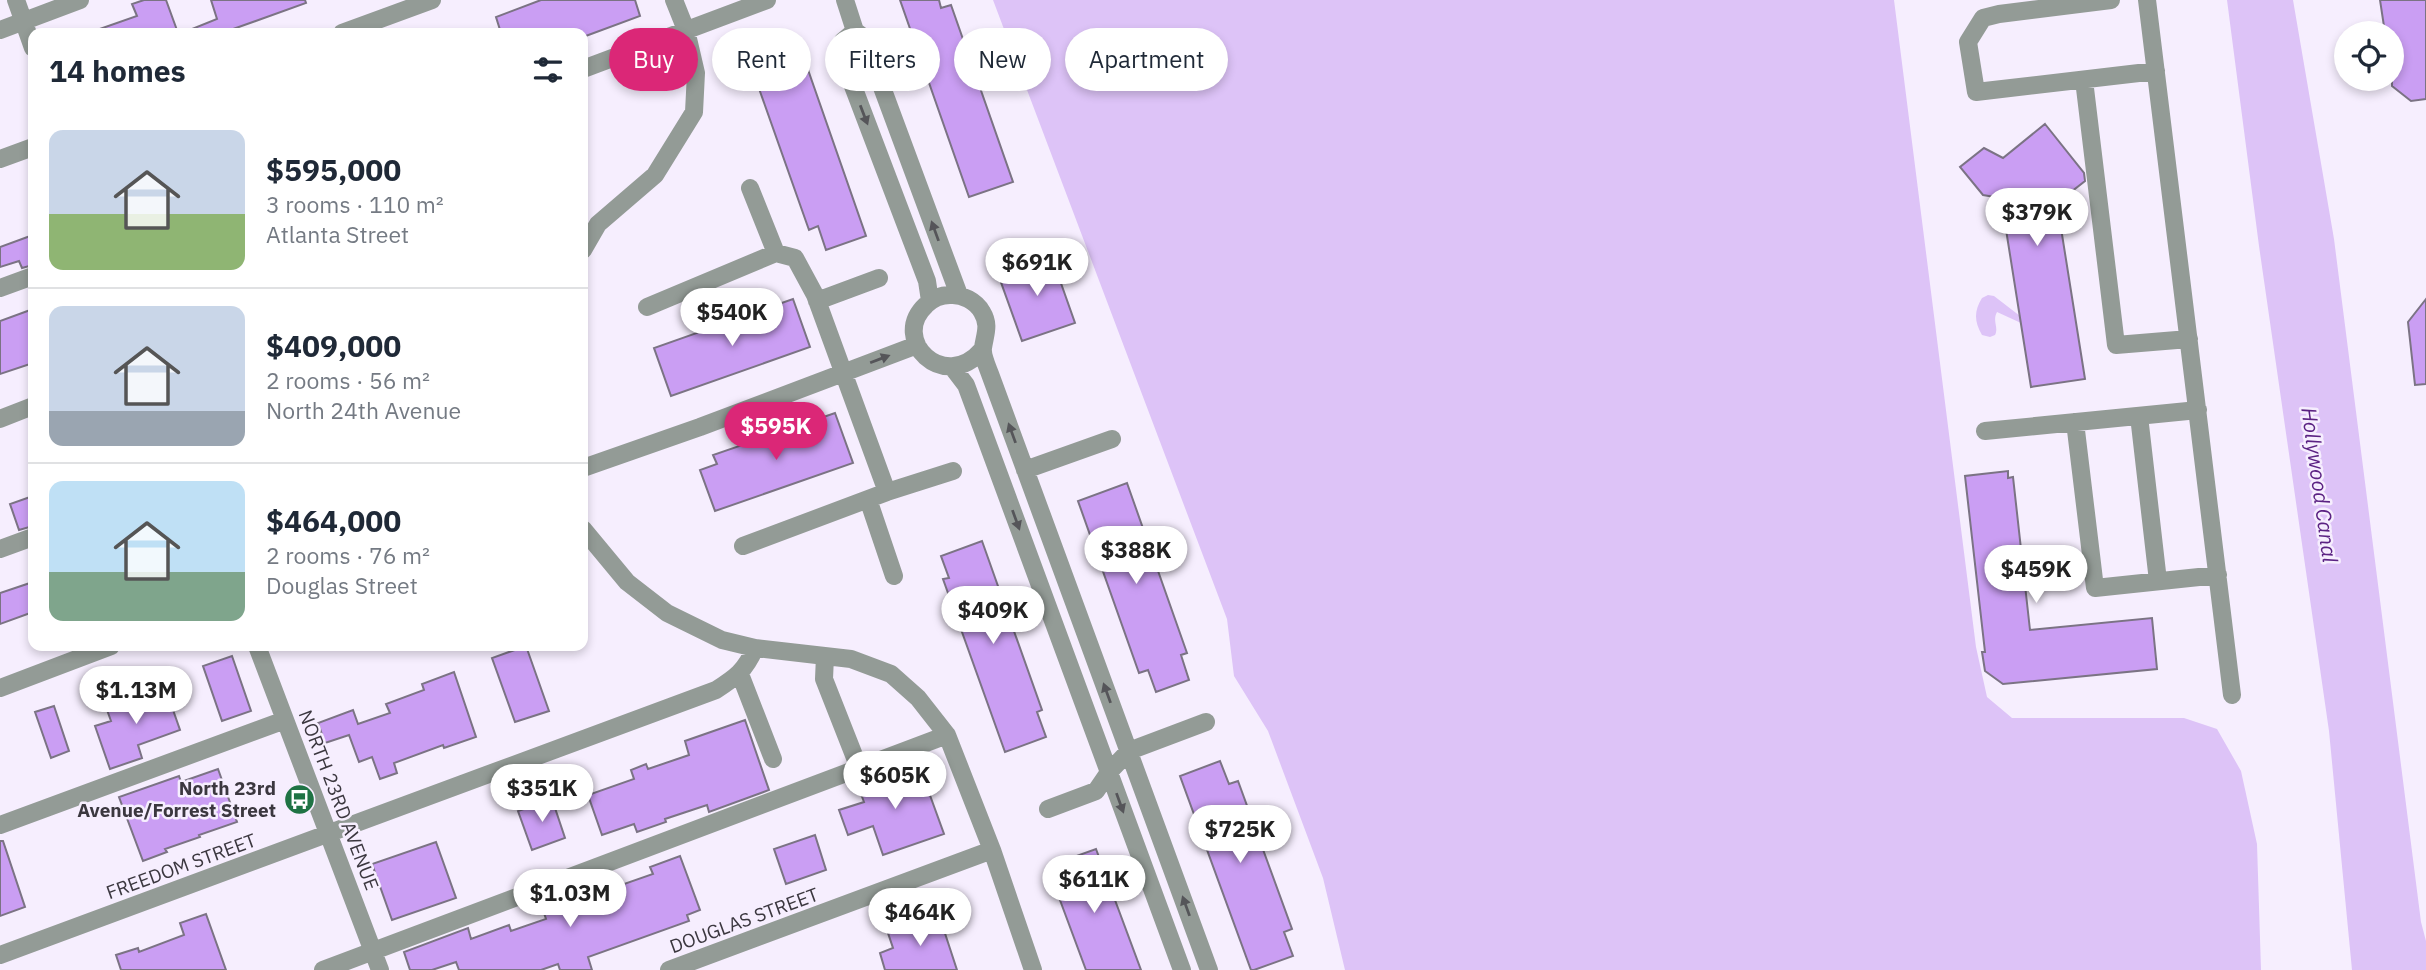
<!DOCTYPE html>
<meta charset="utf-8">
<style>
body{margin:0;font-family:"IBM Plex Sans",sans-serif;background:#f2f2f3;color:#1f2937;height:100vh;display:flex;flex-direction:column;font-size:26px;white-space:nowrap}
*{box-sizing:border-box;margin:0}
p{font-size:23px;color:#747a83}
.icon{flex:none;width:38px;height:38px;fill:none;stroke:currentColor;stroke-width:2;stroke-linecap:round;stroke-linejoin:round}
.map{position:relative;flex:1;overflow:hidden}
.side{position:absolute;left:28px;top:28px;width:560px;height:623px;display:flex;flex-direction:column;background:#fff;border-radius:14px;box-shadow:0 4px 10px #0003}
.side>*{flex:none}
.banner{position:absolute;left:609px;top:28px;width:665px;height:63px;display:flex;gap:14px}
.tools{position:absolute;left:2334px;top:21px;display:grid;gap:14px}
.tools a{display:grid;place-items:center;width:70px;height:70px;border-radius:50%;background:#fff;box-shadow:0 4px 10px #0003;font-size:35px}
.price{position:absolute;translate:-50% -60px;padding:0 16px;border-radius:24px;background:#fff;color:#222;font-size:23px;line-height:46px;filter:drop-shadow(0 2px 4px #0008)}
.price::after{content:'';position:absolute;left:50%;top:42px;width:21px;height:16px;margin-left:-10px;background:inherit;clip-path:polygon(0 0,100% 0,50% 100%)}
.price.current{background:#db2777;color:#fff}
ul{padding:0;list-style:none}
li{display:flex;align-items:center;gap:21px;height:175px;padding:0 21px}
li+li{border-top:2px solid #e0e1e3}
li span{display:grid;place-items:center;flex:none;width:196px;height:140px;border-radius:14px;color:#555}
li>.icon{margin-inline-start:auto}
span .icon{width:84px;height:84px;fill:#fffc;stroke-width:1}
li b{font-size:30px}
h2{display:flex;justify-content:space-between;align-items:center;height:84px;padding:0 21px;font-size:30px}
.chip{padding:0 24px;border-radius:32px;background:#fff;box-shadow:0 4px 10px #0003;font-size:24px;line-height:63px}
.chip.current{background:#db2777;color:#fff}
.map>svg:first-child{display:block}
.water{fill:#ddc3f7}
.building{fill:#ca9ef3;stroke:#7b7384;stroke-width:2}
.lines{fill:none;stroke-linecap:round;stroke-linejoin:round}
.minor{stroke:#939b96;stroke-width:18}
.oneway{fill:#555559}
.labels{text-anchor:middle;stroke-width:5;stroke-linejoin:round;paint-order:stroke}
.poi-label{font-size:19px;font-weight:bold;fill:#3b373f;stroke:#f6eefe;text-anchor:end}
.street-label{font-size:19px;fill:#3b373f;stroke:#f6eefe}
.water-label{font-size:21px;font-style:italic;fill:#5b2283;stroke:#f6eefe}
</style>
<div class="map">
<svg width="2426" height="970" viewBox="0 0 2426 970">
<rect width="100%" height="100%" fill="#f6eefe"/>
<path class="water" d="M993,0H1894L1976,647L1987,697L2012,718H2184L2217,729L2241,771L2257,844L2261,970H1345L1323,878L1268,731L1234,676L1227,619Z
M2227,0H2293L2334,239L2421,922L2426,941V970H2352L2329,731L2259,246Z
M1988,295L1994,296L2020,316L2021,323L1997,312C1992,321 1999,327 1995,335L1990,337L1982,335C1974,321 1974,311 1982,298Z"/>
<path class="building" d="M144,0H166L178,33H94V31L137,16L132,4Z
M211,0H305L306,3L222,33H188L187,31L217,19Z
M541,0H635L640,16L583,37V33H501L496,17Z
M900,0H939L941,8L951,5L1013,182L969,197Z
M2380,0H2426V99L2411,101L2392,86V33H2385Z
M788,44L796,67L806,64L866,236L826,250L818,226L809,230L756,80L763,78L755,56Z
M2045,124L2084,173L2085,181L2057,203L2085,379L2031,387L2001,198L1983,195L1960,167L1984,148L2003,158Z
M33,235V265L22,268L19,261L0,267V247Z
M1051,255L1075,323L1022,341L998,274Z
M793,299L810,347L671,396L654,348Z
M2426,299V384L2415,385L2408,322Z
M33,309V363L0,374V321Z
M835,413L853,463L715,511L700,470L717,464L713,455Z
M2008,471V478L2013,477L2030,630L2152,618L2157,669L2003,684L1985,671L1982,652H1985L1965,476Z
M1127,483L1187,653L1181,655L1189,680L1156,692L1148,670L1139,673L1078,501Z
M33,496V526L19,530L10,504Z
M982,541L1042,710L1037,712L1046,737L1005,752L943,579L949,578L941,556Z
M33,582V612L0,624V593Z
M526,646L549,711L515,722L492,658Z
M232,656L251,711L222,721L203,666Z
M454,672L476,737L444,748L443,745L394,763L397,773L380,779L372,757L359,762L349,735L325,743L318,723L353,710L358,724L390,713L386,704L424,690L422,684Z
M165,687L180,730L138,745L142,758L110,769L95,726L111,721L106,707Z
M54,706L69,751L51,758L35,712Z
M745,720L769,790L709,812L707,805L665,819L666,822L637,832L634,824L602,835L588,795L634,779L631,770L646,764L648,769L689,755L685,741Z
M1220,761L1229,784L1238,781L1292,929L1284,932L1293,956L1254,970H1251L1180,776Z
M919,765L944,834L883,855L873,826L848,835L839,810L864,802L858,786Z
M218,769L237,822L199,835L200,837L165,849L167,852L143,861L119,797L179,776L181,782Z
M552,799L565,838L532,850L518,811Z
M815,835L826,870L786,884L774,849Z
M0,841H3L25,907L0,916Z
M436,842L456,898L392,920L372,864Z
M1096,849L1141,970H1086L1054,884L1061,882L1054,864Z
M680,856L700,910L687,915L689,921L588,957L592,970H560L558,964L541,970H459L456,962L432,970H410L404,952L468,928L471,939L509,925L511,931L546,919L541,904L567,895L573,915L625,896L621,885L653,874L650,867Z
M206,914L226,970H121L116,955L138,948L139,952L184,935L180,923Z
M939,915L957,970H885L880,953L893,948L888,933Z"/>
<g class="lines">
<path class="minor" d="M16,0L33,48
M845,0L855,31L863,37L873,63L959,295
M2111,0L1999,14L1983,18L1968,42L1976,92L2156,71
M2147,0L2232,695
M0,30L80,0
M855,31L843,41L848,73L927,281L930,301
M342,33L432,0
M583,69L767,0
M2084,80L2116,345L2189,339
M0,159L33,147
M750,188L776,253
M583,250L598,224L655,175L694,112L696,73L686,30L674,0
M0,288L33,276
M817,301L879,278
M647,307L776,253L795,258L815,295L887,492L743,546
M982,350C944,394 889,339 926,305C933,298 941,295 950,295C962,294 976,301 982,312C990,325 985,334 983,348C982,355 987,366 990,374L1209,970
M953,368L966,385L1182,970
M2139,416L2158,581
M0,419L33,406
M2075,422L2095,588L2218,575
M1985,431L2198,410
M583,468L700,427L917,345
M1025,470L1112,439
M887,492L953,471
M868,499L894,576
M583,529L627,582L667,613L722,640L755,648L851,659L891,674L918,698L947,735L992,850L1033,970
M0,549L33,537
M257,646L380,970
M825,656L824,679L859,768
M740,674L773,759
M0,688L111,646
M1048,809L1096,791L1109,772L1129,751L1206,722
M0,825L285,720
M0,955L716,690C736,677 745,671 755,648
M323,970L947,735
M669,970L992,850"/>
</g>
<defs><path id="oneway-solid" d="M-6-.8H1V-3.2L6.5 0L1 3.2V.8H-6Z" transform="scale(1.75)"/></defs>
<g class="oneway">
<use href="#oneway-solid" transform="translate(864 115) rotate(69)"/>
<use href="#oneway-solid" transform="translate(935 231) rotate(-110)"/>
<use href="#oneway-solid" transform="translate(880 359) rotate(-21)"/>
<use href="#oneway-solid" transform="translate(1012 433) rotate(-110)"/>
<use href="#oneway-solid" transform="translate(1016 520) rotate(70)"/>
<use href="#oneway-solid" transform="translate(1107 693) rotate(-110)"/>
<use href="#oneway-solid" transform="translate(1120 803) rotate(70)"/>
<use href="#oneway-solid" transform="translate(1186 906) rotate(-110)"/>
</g>
<defs>
<symbol id="bus-disc" viewBox="-11 -11 22 22"><circle r="9.5" fill="#1f7344" stroke="#f6eefe"/><path d="M-5-6H5V4H4V6H2V4H-2V6H-4V4H-5ZM-3.5-4V0h7V-4ZM-3.5 1.2v1.5H-2V1.2ZM2 1.2v1.5H3.5V1.2Z" fill="#fff"/></symbol>
</defs>
<g fill-rule="evenodd">
<use href="#bus-disc" x="282" y="782" width="35" height="35"/>
</g>
<g class="labels">
<g class="poi-label">
<text x="276" y="795">North 23rd<tspan x="276" dy="22">Avenue/Forrest Street</tspan></text>
</g>
<g class="street-label">
<text transform="translate(339 800) rotate(69)" y="7">NORTH 23RD AVENUE</text>
<text transform="translate(181 866) rotate(-20)" y="7">FREEDOM STREET</text>
<text transform="translate(744 920) rotate(-20)" y="7">DOUGLAS STREET</text>
</g>
<g class="water-label">
<text transform="translate(2319 485) rotate(82)" y="7">Hollywood Canal</text>
</g>
</g>
</svg>
<div class="tools">
<a><svg class="icon" aria-label="locate" viewBox="0 0 24 24"><circle cx="12" cy="12" r="6"/><path d="M12 2v4M12 18v4M2 12h4M18 12h4"/></svg></a>
</div>
<b class="price" style="left:2037px;top:248px">$379K</b>
<b class="price" style="left:1037px;top:298px">$691K</b>
<b class="price" style="left:732px;top:348px">$540K</b>
<b class="price current" style="left:776px;top:462px">$595K</b>
<b class="price" style="left:1136px;top:586px">$388K</b>
<b class="price" style="left:2036px;top:605px">$459K</b>
<b class="price" style="left:993px;top:646px">$409K</b>
<b class="price" style="left:136px;top:726px">$1.13M</b>
<b class="price" style="left:895px;top:811px">$605K</b>
<b class="price" style="left:542px;top:824px">$351K</b>
<b class="price" style="left:1240px;top:865px">$725K</b>
<b class="price" style="left:1094px;top:915px">$611K</b>
<b class="price" style="left:570px;top:929px">$1.03M</b>
<b class="price" style="left:920px;top:948px">$464K</b>
<div class="banner">
<a class="chip current">Buy</a>
<a class="chip">Rent</a>
<a class="chip">Filters</a>
<a class="chip">New</a>
<a class="chip">Apartment</a>
</div>
<section class="side">
<h2>14 homes<svg class="icon" aria-label="filters" viewBox="0 0 24 24"><path d="M4 7h16M4 17h16"/><circle cx="9" cy="7" r="2"/><circle cx="15" cy="17" r="2"/></svg></h2>
<ul>
<li><span style="background:linear-gradient(#c9d6e8 60%,#8fb573 0)"><svg class="icon" aria-label="home" viewBox="0 0 24 24"><path d="M3 11l9-7 9 7M6 9v11h12V9"/></svg></span><div><b>$595,000</b><p>3 rooms · 110 m²</p><p>Atlanta Street</p></div></li>
<li><span style="background:linear-gradient(#c9d6e8 75%,#9aa5b1 0)"><svg class="icon" aria-label="home" viewBox="0 0 24 24"><path d="M3 11l9-7 9 7M6 9v11h12V9"/></svg></span><div><b>$409,000</b><p>2 rooms · 56 m²</p><p>North 24th Avenue</p></div></li>
<li><span style="background:linear-gradient(#bfe0f5 65%,#7fa58c 0)"><svg class="icon" aria-label="home" viewBox="0 0 24 24"><path d="M3 11l9-7 9 7M6 9v11h12V9"/></svg></span><div><b>$464,000</b><p>2 rooms · 76 m²</p><p>Douglas Street</p></div></li>
</ul>
</section>
</div>
